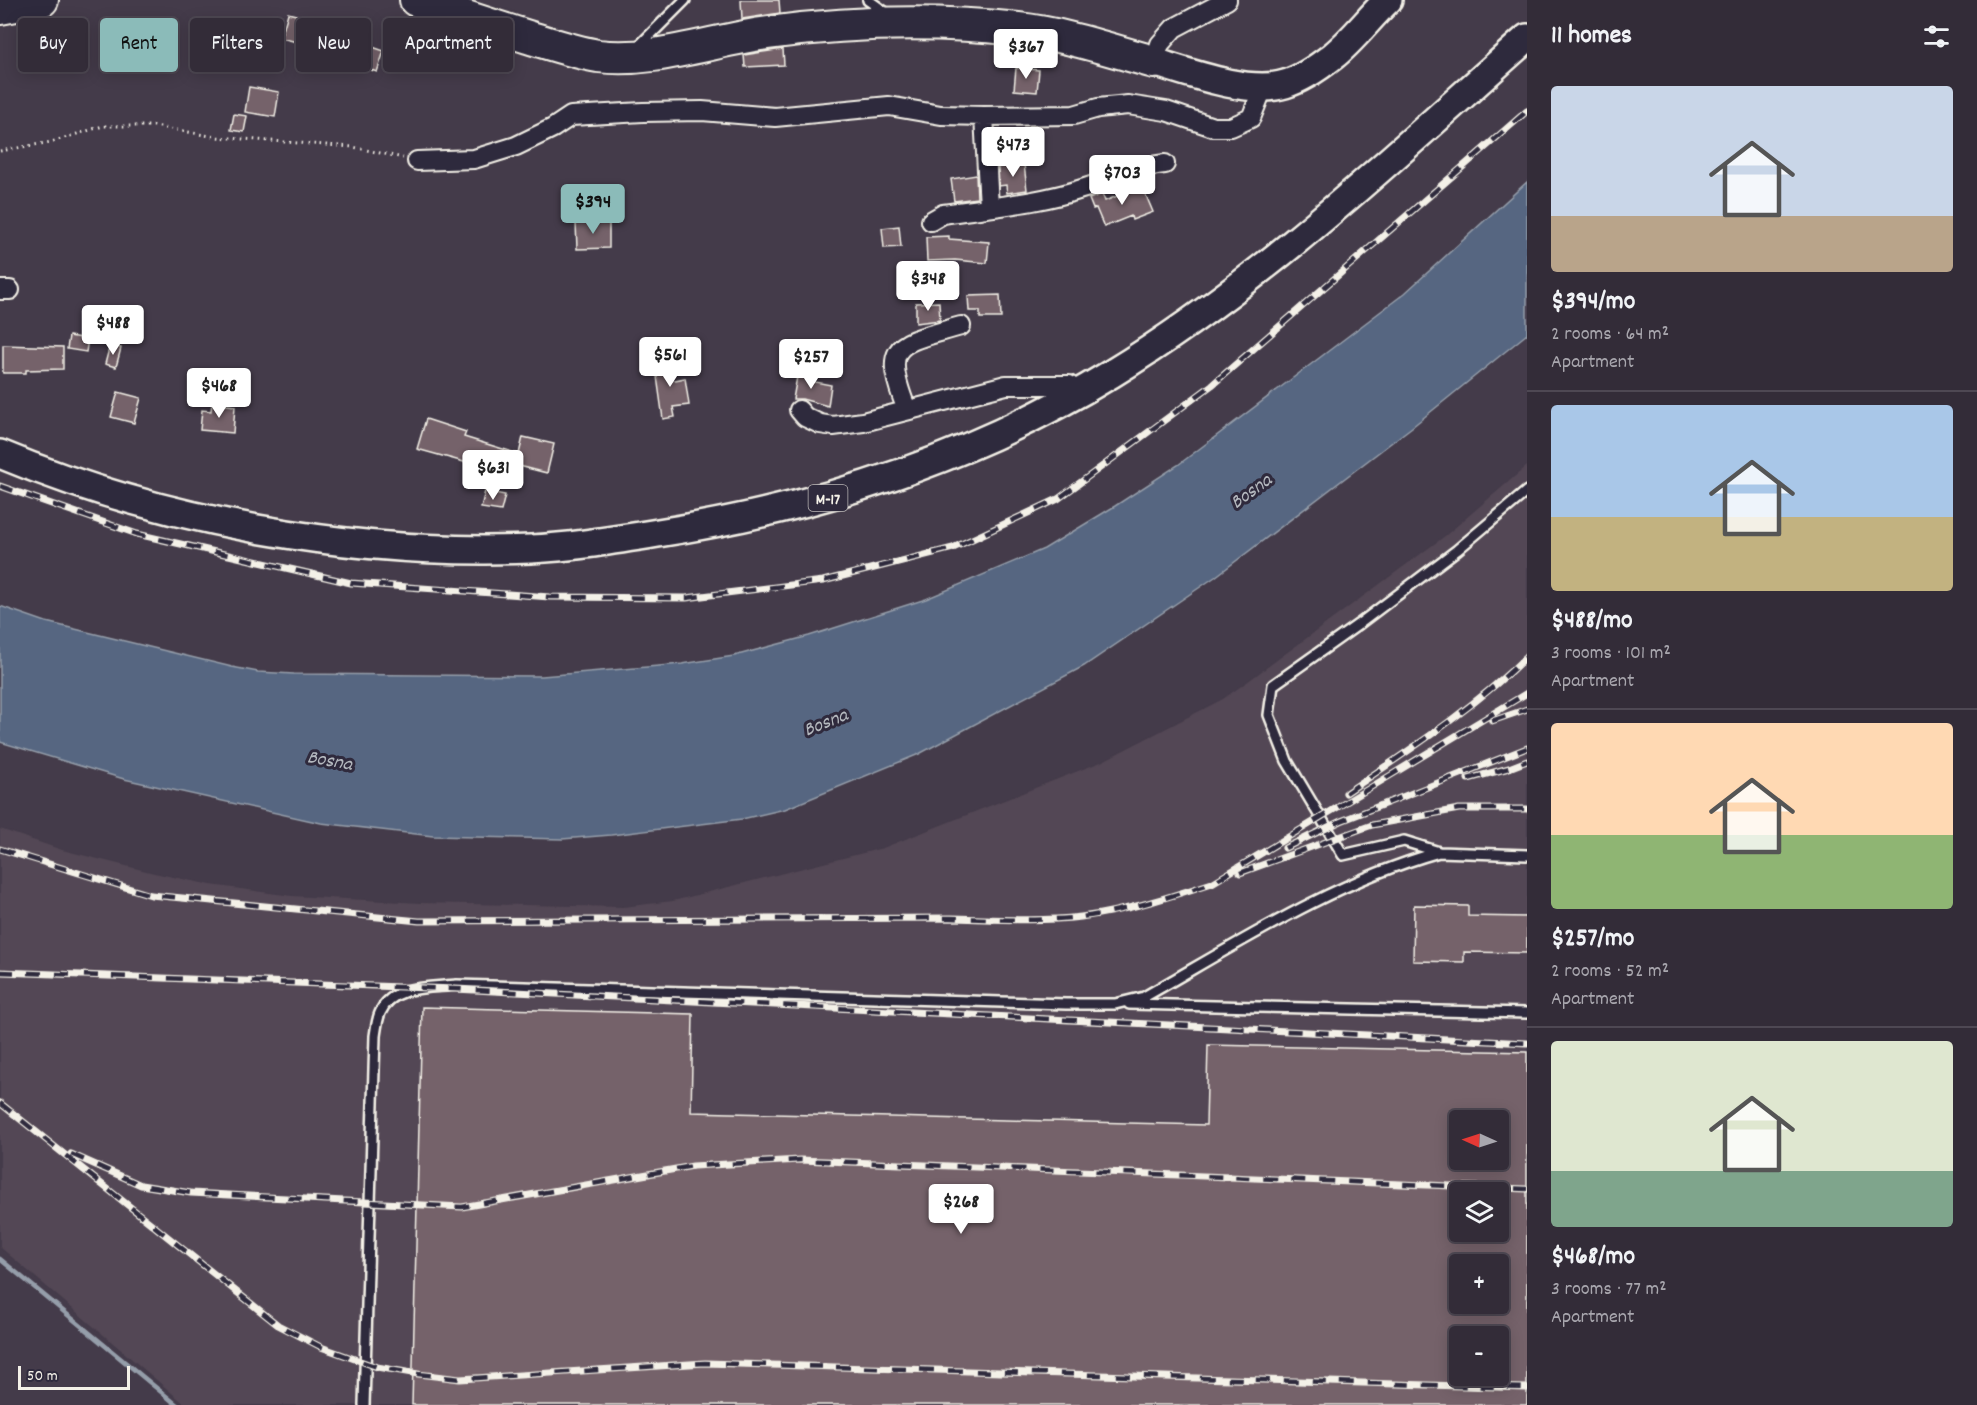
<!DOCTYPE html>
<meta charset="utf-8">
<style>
body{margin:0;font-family:Dekko,sans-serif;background:#3e3843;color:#f1f3f6;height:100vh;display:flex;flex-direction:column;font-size:22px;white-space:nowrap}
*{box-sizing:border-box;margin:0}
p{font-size:20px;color:#a9a7ae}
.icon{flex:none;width:33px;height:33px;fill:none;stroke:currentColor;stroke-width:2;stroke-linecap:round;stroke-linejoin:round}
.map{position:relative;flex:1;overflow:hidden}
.drawer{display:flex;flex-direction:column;background:#332c38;width:450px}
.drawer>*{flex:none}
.guide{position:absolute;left:18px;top:18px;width:570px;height:54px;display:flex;gap:12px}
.needle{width:39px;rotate:273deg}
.controls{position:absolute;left:1449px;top:1110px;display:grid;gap:12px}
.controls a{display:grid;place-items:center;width:60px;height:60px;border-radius:6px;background:#332c38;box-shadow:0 3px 15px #0003,0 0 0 2px #4e4853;font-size:30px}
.scale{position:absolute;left:18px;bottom:15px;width:112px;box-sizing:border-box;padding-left:6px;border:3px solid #f4f1e8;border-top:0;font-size:16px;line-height:21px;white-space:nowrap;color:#f4f1e8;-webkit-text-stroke:4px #2f2a3d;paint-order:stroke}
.price{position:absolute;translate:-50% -51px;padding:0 14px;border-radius:6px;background:#fff;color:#222;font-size:20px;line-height:39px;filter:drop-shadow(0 2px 3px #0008)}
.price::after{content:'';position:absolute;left:50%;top:36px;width:18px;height:14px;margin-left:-9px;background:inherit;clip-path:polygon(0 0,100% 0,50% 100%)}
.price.active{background:#8bbbb9;color:#111}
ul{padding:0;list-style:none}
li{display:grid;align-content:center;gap:12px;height:318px;padding:0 24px}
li+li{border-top:2px solid #4e4853}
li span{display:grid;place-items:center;height:186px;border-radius:6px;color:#555}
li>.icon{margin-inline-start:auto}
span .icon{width:108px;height:108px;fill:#fffc;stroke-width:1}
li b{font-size:26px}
h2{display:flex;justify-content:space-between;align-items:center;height:72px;padding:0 24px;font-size:26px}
.tag{padding:0 21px;border-radius:6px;background:#332c38;box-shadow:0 3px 15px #0003,0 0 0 2px #4e4853;font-size:21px;line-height:54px}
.tag.active{background:#8bbbb9;color:#111}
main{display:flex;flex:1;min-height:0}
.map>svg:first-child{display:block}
.built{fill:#534754;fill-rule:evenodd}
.water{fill:#566681;stroke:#959eaa;stroke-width:1.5}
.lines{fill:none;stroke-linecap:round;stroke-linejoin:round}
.stream{stroke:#959eaa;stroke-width:4.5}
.building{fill:#75626a;stroke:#f4f1e8;stroke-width:1.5;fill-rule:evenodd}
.lane-casing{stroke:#f4f1e8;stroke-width:14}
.street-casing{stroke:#f4f1e8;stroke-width:22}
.primary-casing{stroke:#f4f1e8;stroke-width:32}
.highway-casing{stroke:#f4f1e8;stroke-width:36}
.path{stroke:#f4f1e8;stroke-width:3;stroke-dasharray:1.5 4.5;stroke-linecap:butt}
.lane{stroke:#2f2a3d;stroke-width:9}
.street{stroke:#2f2a3d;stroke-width:18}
.primary{stroke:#2f2a3d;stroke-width:27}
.highway{stroke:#2f2a3d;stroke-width:32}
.rail-casing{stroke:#f4f1e8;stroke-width:7}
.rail{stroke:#2f2a3d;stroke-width:4.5;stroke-dasharray:14;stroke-linecap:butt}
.labels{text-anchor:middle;stroke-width:6;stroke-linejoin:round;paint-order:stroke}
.shield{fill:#2f2a3d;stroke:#b9b5b5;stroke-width:1.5}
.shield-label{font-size:16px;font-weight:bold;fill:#f4f1e8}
.water-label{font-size:20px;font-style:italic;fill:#b5b9bf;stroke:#2f2a3d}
</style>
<main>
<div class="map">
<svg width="1527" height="1405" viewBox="0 0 1527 1405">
<rect width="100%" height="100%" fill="#443b4a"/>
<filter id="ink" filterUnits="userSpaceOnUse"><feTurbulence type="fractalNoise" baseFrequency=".0167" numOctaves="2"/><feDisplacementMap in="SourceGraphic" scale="12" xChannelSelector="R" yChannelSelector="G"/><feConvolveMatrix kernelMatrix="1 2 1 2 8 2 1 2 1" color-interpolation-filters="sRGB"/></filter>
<g filter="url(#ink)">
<path class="built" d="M1527,466V1405H186L0,1247V829L62,850L154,873L211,885L292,896L420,903L623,907L673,901L883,848L1101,762L1223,699L1247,682L1445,536ZM1460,1120H1498V1160H1460ZM1460,1192H1498V1232H1460ZM1460,1264H1498V1304H1460ZM1460,1336H1498V1376H1460Z"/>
<path class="water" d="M1527,182V334L1412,427L1215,577L1084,666L919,754L785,809L742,819L611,835L562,839L433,836L321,823L124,779L0,742V606L46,622L232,667L258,672L294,674L542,676L682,664L734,656L809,636L926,599L1044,549L1115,506L1178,465L1405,293Z"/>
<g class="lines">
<path class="stream" d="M0,1259L177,1405"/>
</g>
<path class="building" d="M741,0H779L780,13L742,19Z
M288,13L308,18L301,43L281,38Z
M321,16L335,22L330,36L316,30Z
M358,42L384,51L377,72L351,63Z
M783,49L784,65L745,67L744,55Z
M1016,68L1039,70L1037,92L1014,90Z
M249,87L279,92L275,117L245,112Z
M234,114L247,116L244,132L231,130Z
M1024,164L1027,190L1007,193L1006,185L999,186L998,167Z
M976,175L977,198L954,201L951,179Z
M1142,186L1153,212L1132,220L1131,216L1104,227L1096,208L1093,209L1089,199L1102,194L1105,201Z
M609,221V248L577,249L576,222Z
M899,226L901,247L884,248L882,228Z
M949,236V239L989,242L987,263L955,260L927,261L926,237Z
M1000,295L1001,318H980V311H969L968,296Z
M939,302L940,320L916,323V303Z
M69,336L88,339L86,352L67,349Z
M3,345L63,347V369L26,370V373H3Z
M110,345L121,348L116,367L105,364Z
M667,354L670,381L685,378L689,405L673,407L675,417L663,419L654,355Z
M798,371L811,374L810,381L831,385L828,406L802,399H793Z
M118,392L141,398L134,423L111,417Z
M212,403L235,406L233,433L200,430L202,410L211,411Z
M426,419L466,432L464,437L519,454L523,437L554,444L547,473L503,462L500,472L417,449Z
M485,491L505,495L501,511L481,508Z
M1414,905L1468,906V916L1527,917V953L1464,952V962L1413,961Z
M422,1007L693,1014L691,1112L1206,1125L1208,1045L1527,1052V1405H412ZM1460,1120H1498V1160H1460ZM1460,1192H1498V1232H1460ZM1460,1264H1498V1304H1460ZM1460,1336H1498V1376H1460Z"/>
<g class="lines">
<defs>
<path id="lane" d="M868,0L889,15
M638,47L685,0
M1527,491L1457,550L1359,624L1273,685L1269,715L1287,761L1343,855L1404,841L1439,852L1527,855
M1129,1004L1527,1013
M364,1405L375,1036C376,1029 377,1020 380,1013C392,984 431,988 457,985L1066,1004H1115L1144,997C1239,943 1333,882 1439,852"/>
<path id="street" d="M1154,62L1160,44L1174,28L1227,0
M984,116L989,207
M417,161L474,159L516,146L553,128L571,116L643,112L702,111L775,117L889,106L941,115L984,116L1074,115L1098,108L1128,105L1166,111L1213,127H1231L1251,118L1263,88
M931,221L943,214C990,207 1040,203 1085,188C1113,179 1136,167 1165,164
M0,290H10
M799,410L805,417L820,424L833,426L863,422L1006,385H1069L1074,394
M907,410C879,340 900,344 961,326"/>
<path id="primary" d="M1154,62C1190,73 1249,95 1285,84C1302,79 1319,67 1333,56C1353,40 1369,18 1388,0
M0,454C163,522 355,556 531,549C573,547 616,540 658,533C818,508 972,459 1111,374C1264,281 1394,156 1527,38"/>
<path id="highway" d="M416,0C453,13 490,25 528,37C551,44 574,52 598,56C655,63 713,40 768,33C851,22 935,20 1018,29C1064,34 1110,50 1154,62
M0,8L42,0"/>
</defs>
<use href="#lane" class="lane-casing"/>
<use href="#street" class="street-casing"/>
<use href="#primary" class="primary-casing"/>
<use href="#highway" class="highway-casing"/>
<path class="path" d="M0,151L51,142L103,126H154L216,137L353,147L403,158"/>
<use href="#lane" class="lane"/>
<use href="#street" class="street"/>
<use href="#primary" class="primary"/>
<use href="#highway" class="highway"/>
<defs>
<path id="rail" d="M0,486L137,534L351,583L550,597L686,598L823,581L953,548L1058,499L1212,385L1527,111
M1492,721L1527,709
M1468,779L1509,768L1527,761
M1346,793C1408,751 1473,709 1527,656
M1285,848L1341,821L1527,748
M0,849L151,895L419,921L951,918C994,919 1038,922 1081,917C1126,911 1169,897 1212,883L1527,693
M1240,873L1372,825L1459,809H1527
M0,972L455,989L1527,1043
M0,1103L278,1325L321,1347L377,1367L418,1374L460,1379L705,1363L1527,1388
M71,1154L141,1185L191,1193L462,1207L693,1166L800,1160L1527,1189"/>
</defs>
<use href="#rail" class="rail-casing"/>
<use href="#rail" class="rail"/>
</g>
</g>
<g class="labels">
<rect class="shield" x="808.5" y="485" width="39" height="26" rx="4.5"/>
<g class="shield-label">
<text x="828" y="504">M-17</text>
</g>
<g class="water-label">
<text transform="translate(1250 490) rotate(-36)" y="7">Bosna</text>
<text transform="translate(825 721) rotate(-22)" y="7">Bosna</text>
<text transform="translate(330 759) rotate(10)" y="7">Bosna</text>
</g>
</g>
</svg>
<div class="controls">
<a><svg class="needle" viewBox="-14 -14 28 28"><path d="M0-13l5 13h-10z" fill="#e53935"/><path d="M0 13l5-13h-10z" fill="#a9a7ae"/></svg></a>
<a><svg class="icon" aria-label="layers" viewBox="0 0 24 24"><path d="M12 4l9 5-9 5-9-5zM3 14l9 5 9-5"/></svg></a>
<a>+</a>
<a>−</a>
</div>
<div class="scale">50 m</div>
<b class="price" style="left:1026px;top:80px">$367</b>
<b class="price" style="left:1013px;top:178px">$473</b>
<b class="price" style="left:1122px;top:206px">$703</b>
<b class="price active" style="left:593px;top:235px">$394</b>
<b class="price" style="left:928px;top:312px">$348</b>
<b class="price" style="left:113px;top:356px">$488</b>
<b class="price" style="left:670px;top:388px">$561</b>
<b class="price" style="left:811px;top:390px">$257</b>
<b class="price" style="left:219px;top:419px">$468</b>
<b class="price" style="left:493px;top:501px">$631</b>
<b class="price" style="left:961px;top:1235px">$268</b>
<div class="guide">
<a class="tag">Buy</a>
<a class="tag active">Rent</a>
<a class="tag">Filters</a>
<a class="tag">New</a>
<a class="tag">Apartment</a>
</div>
</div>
<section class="drawer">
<h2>11 homes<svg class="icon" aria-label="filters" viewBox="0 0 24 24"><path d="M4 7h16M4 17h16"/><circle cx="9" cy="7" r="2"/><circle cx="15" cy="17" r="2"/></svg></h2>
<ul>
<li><span style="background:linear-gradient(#c9d6e8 70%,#b9a48a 0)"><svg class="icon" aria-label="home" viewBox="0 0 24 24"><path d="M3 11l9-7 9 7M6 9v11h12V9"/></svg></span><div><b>$394/mo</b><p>2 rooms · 64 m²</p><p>Apartment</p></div></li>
<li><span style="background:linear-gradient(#a9c7e8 60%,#c2b280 0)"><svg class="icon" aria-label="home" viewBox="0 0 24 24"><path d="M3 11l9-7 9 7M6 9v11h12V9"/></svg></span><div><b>$488/mo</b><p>3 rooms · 101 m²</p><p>Apartment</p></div></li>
<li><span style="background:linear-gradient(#ffd9b3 60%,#8fb573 0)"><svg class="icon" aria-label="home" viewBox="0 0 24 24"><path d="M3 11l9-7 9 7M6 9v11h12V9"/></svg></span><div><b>$257/mo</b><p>2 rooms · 52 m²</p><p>Apartment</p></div></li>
<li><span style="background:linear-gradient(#dfe7d0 70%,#7fa58c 0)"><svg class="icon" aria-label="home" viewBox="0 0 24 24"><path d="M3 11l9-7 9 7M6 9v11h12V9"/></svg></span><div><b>$468/mo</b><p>3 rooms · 77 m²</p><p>Apartment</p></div></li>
</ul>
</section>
</main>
